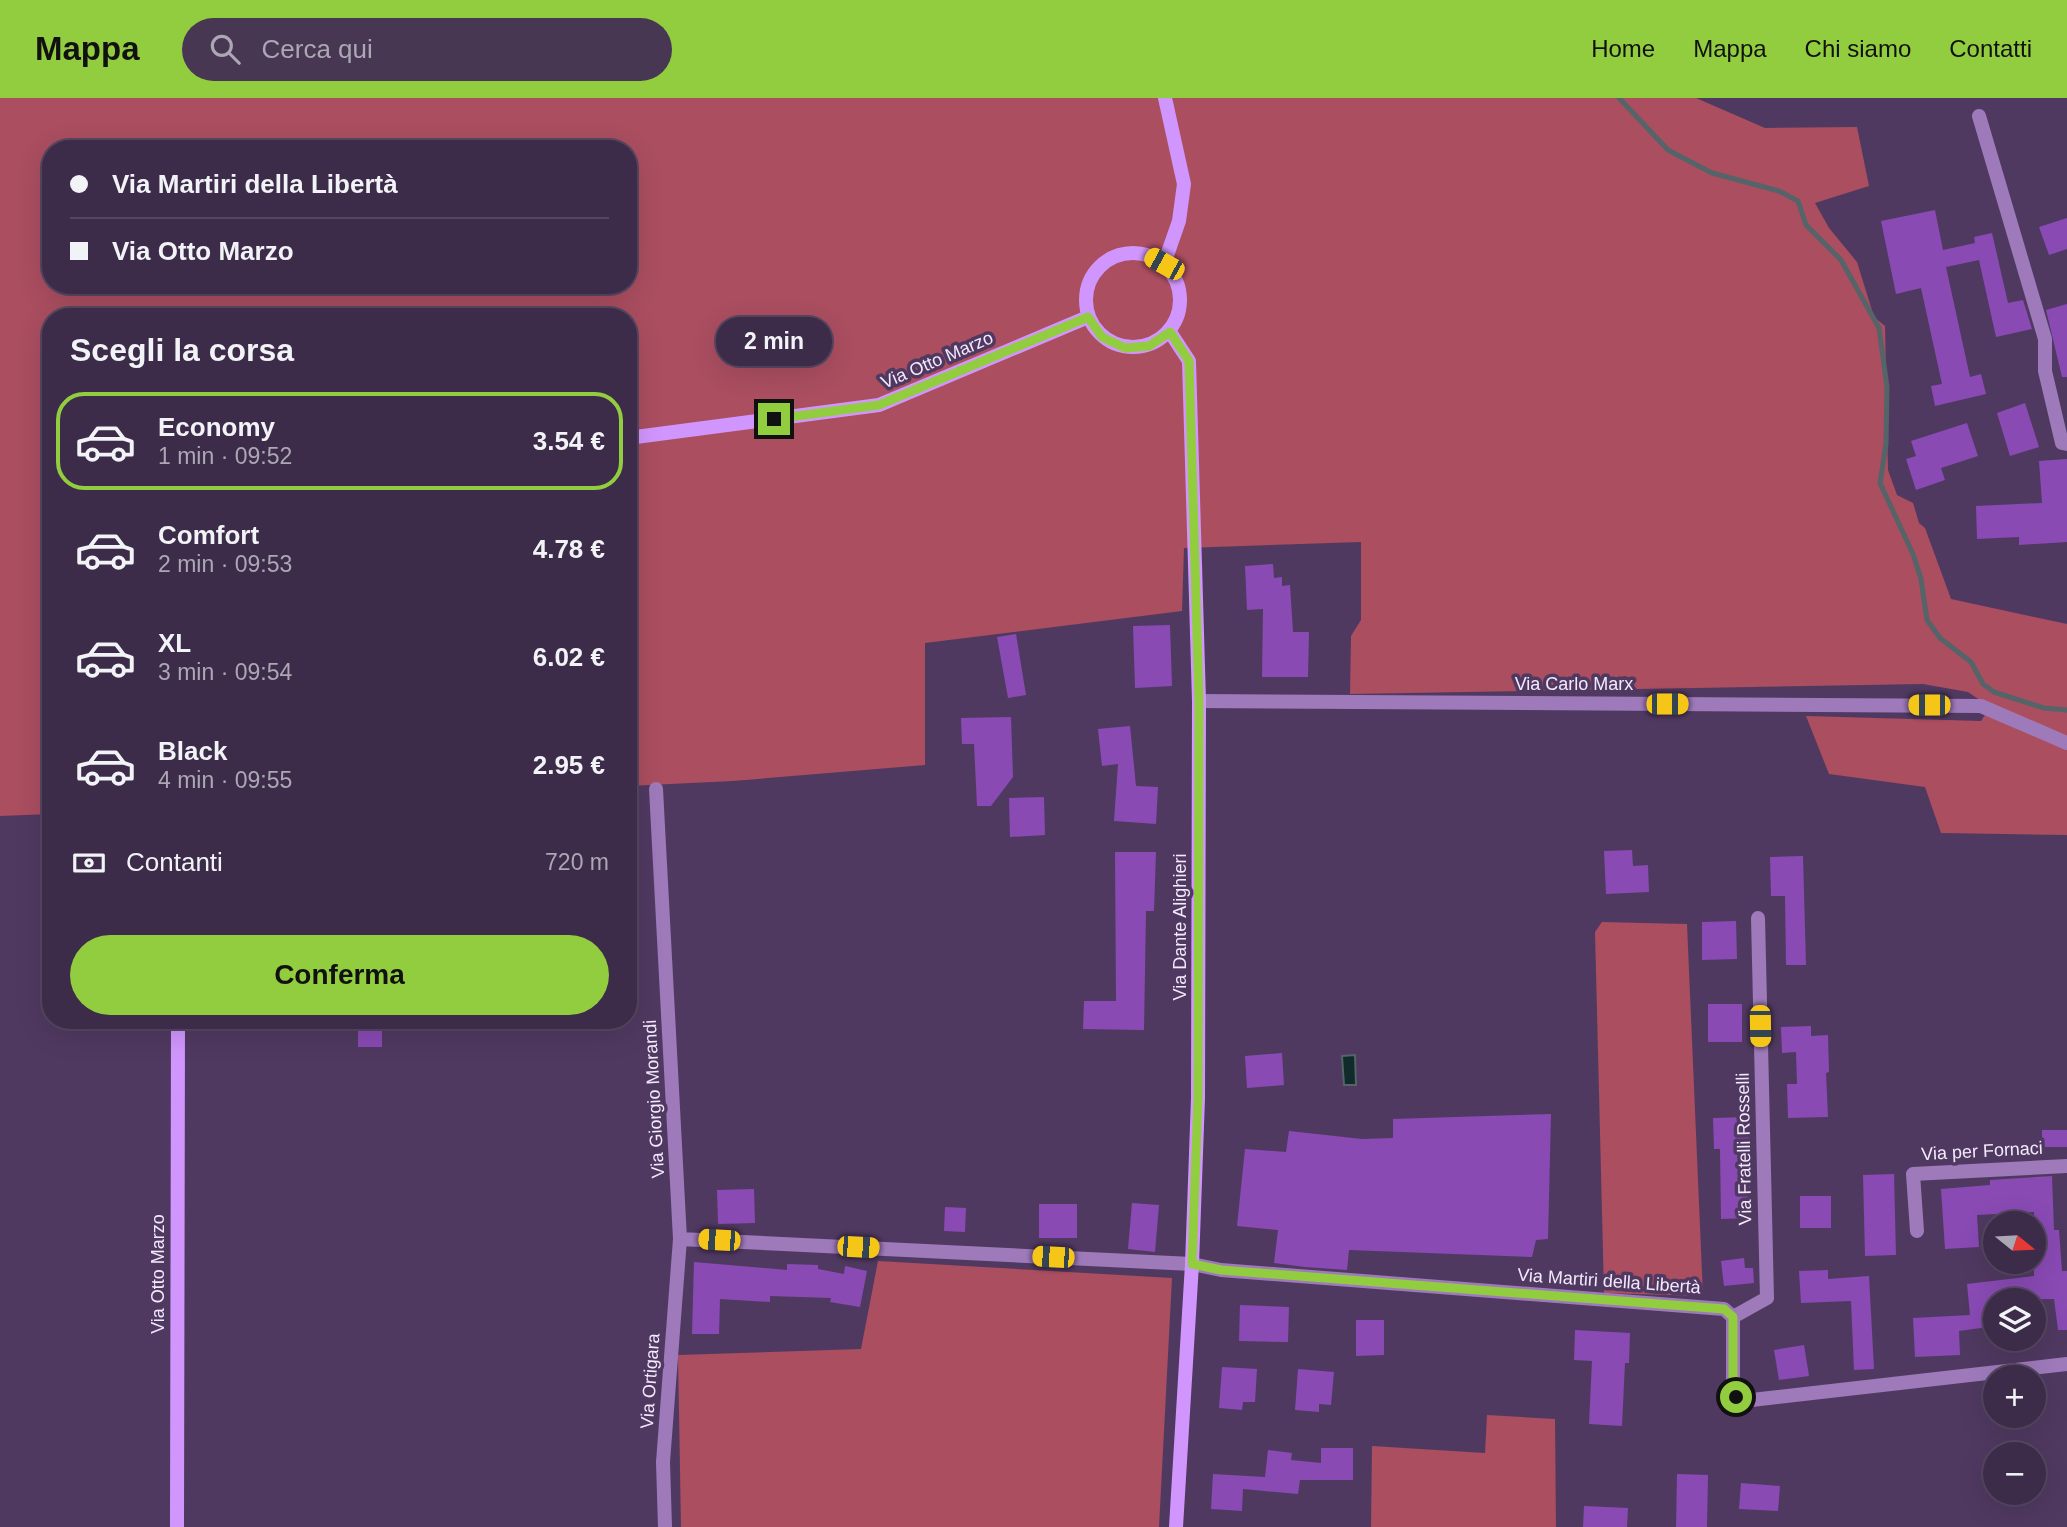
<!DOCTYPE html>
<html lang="it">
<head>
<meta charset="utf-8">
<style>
	:root { --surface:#3c2b49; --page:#473753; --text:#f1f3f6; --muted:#aca7b4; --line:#554761; --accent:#92cd3f }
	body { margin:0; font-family:Helvetica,sans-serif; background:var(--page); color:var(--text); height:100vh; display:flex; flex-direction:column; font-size:26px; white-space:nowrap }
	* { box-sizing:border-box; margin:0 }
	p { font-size:23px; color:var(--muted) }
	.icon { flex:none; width:38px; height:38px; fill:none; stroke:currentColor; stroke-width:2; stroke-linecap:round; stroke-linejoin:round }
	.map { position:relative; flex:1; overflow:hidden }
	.details { position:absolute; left:42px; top:210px; width:595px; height:721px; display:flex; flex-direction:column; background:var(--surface); border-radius:28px; box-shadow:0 7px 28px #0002,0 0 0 2px var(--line) }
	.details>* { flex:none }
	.guide { position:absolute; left:42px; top:42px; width:595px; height:154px; border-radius:28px; box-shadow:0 7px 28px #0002,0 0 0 2px var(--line); display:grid; align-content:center; height:154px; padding:0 28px; background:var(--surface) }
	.needle { width:46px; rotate:108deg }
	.fabs { position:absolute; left:1983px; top:1113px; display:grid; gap:14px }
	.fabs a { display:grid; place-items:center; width:63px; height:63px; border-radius:50%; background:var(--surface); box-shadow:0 7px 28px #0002,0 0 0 2px var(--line); font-size:35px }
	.end { position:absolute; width:32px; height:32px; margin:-16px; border:9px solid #92cd3f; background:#111; box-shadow:0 0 0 4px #111 }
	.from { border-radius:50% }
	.bubble { position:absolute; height:49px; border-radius:24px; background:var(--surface); box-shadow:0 7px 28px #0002,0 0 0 2px var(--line); font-size:23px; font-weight:600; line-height:49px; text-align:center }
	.car { position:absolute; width:21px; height:42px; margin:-21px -10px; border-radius:9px; box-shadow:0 0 5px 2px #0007; background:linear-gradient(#f5c518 24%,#345 0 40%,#f5c518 0 76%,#345 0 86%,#f5c518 0) }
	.guide b { display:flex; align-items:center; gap:24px; height:66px; font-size:26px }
	.guide b+b { border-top:2px solid var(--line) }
	.guide i { width:18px; height:18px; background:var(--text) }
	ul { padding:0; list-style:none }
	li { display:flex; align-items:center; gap:21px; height:98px; margin:0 14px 10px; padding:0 14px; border:4px solid transparent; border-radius:28px }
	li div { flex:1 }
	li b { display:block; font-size:26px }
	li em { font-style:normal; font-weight:600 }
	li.selected { border-color:var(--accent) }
	li>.icon { width:63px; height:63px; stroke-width:1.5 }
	h2 { padding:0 28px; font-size:32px; line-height:84px }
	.pay { display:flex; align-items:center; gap:18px; height:77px; padding:0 28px; font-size:26px }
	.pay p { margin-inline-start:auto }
	.cta { display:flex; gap:14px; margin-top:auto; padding:14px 28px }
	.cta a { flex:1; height:80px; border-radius:42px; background:var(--accent); color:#111; font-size:28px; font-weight:600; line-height:80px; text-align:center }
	header { display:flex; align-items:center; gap:42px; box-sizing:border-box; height:98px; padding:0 35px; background:var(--accent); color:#111 }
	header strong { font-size:33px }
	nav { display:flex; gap:38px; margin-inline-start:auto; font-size:24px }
	.search { width:490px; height:63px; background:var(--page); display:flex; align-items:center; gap:18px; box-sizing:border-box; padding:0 24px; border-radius:38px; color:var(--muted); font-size:26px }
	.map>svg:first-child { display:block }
</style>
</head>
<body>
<header>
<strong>Mappa</strong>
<div class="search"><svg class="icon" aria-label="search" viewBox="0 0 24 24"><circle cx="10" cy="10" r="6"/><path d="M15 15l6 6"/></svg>Cerca qui</div>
<nav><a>Home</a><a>Mappa</a><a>Chi siamo</a><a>Contatti</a></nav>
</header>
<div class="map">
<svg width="2067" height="1429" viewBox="0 0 2067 1429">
	<rect width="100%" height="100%" fill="#503961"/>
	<!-- green -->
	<path fill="#aa4e60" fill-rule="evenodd" d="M0,0H1696L1765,30L1857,29L1869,88L1815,105L1829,130L1857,164L1874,219L1885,228L1888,372L1897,397L1913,405L1919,425L1925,430L1951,501L2067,526V737L1941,735L1925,689L1829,676L1806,618L1981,623L1990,609L1968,594L1923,586L1350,596L1351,538L1361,522V444L1184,450L1182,513L925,545V667L733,683L628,688V219H51V716L0,718ZM51,51H628V187H51Z
		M1602,824L1687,826L1703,1198L1604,1195L1595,834Z
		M878,1163L1172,1180L1159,1429H681L678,1257L861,1251Z
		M1487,1317L1555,1321L1556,1429H1371L1372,1348L1485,1355Z"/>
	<!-- water -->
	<path fill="#102b29" stroke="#546468" stroke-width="2" d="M1355,957L1356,987H1344L1342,958Z"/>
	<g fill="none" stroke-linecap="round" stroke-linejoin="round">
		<!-- stream -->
		<path stroke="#546468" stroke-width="5" d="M1619,0L1668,52L1712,75L1779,93L1798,103L1806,127L1841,162L1879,230L1887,289L1886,346L1880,385L1913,456L1921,481L1927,522L1940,540L1971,564L1983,586L1994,594L2044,610L2067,612"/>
	</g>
	<!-- building -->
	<path fill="#894ab4" d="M1935,112L1943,152L1975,145L1974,139L1992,135L2008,205L2023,202L2032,231L1996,239L1979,162L1946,169L1970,279L1981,276L1986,296L1935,308L1931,288L1942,286L1921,190L1896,196L1881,123Z
		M2067,120V151L2049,157L2039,129Z
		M2067,206V279H2062L2046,212Z
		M2025,305L2039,349L2010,358L1997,315Z
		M1967,325L1978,358L1941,370L1945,382L1916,392L1906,361L1916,358L1911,343Z
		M2067,361V444L2019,447V439L1977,441L1976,408L2042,405L2039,363Z
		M1273,466L1274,480L1282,479V488L1290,487L1293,534H1309L1308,579H1262L1263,511L1247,512L1245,468Z
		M1170,527L1172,588L1135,590L1133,528Z
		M1016,536L1026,597L1008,600L997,539Z
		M1011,619L1013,679L991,708H977L974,646H962L961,620Z
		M1130,628L1136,688L1158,689L1156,726L1114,723L1118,666L1102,668L1098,631Z
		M1044,699L1045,737L1010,739L1009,700Z
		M1632,752L1633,768L1648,767L1649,794L1606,796L1604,753Z
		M1115,754H1156L1154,813H1146L1144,932L1083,931L1084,903H1116Z
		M1803,758L1806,867H1786L1785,798H1771L1770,759Z
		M1736,823L1737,861L1702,862V824Z
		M1708,906H1742V944H1708Z
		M358,926H382V949H358Z
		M1811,928V938L1828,937L1829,974L1826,975L1828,1019L1788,1020L1787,986H1797L1796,954L1782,955L1781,929Z
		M1282,955L1284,987L1247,990L1245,958Z
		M1551,1016L1548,1141L1536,1142L1532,1159L1349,1152L1347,1172L1305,1169L1274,1165L1278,1132L1237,1128L1245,1051L1286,1054L1289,1033L1362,1041L1393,1040V1021Z
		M1749,1019L1750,1120L1721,1121L1720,1051H1714L1713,1020Z
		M2042,1032H2067V1049H2042Z
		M1894,1076L1896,1157L1865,1158L1863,1077Z
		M2052,1078L2054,1132H2059L2062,1173H2067V1232H2058L2054,1201L1995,1202V1228L1959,1233L1960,1257L1915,1259L1913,1220L1970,1217L1967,1186L2034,1178V1114L1977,1117L1979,1149L1945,1151L1941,1091L1990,1087V1082Z
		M754,1091L755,1125L718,1126L717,1092Z
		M1800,1098H1831V1130H1800Z
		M1132,1105L1159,1107L1155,1154L1128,1151Z
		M1039,1106H1077V1140H1039Z
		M945,1109L966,1110L965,1134L944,1133Z
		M1744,1160L1745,1170H1753L1754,1185L1724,1188L1721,1163Z
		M694,1164L787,1172V1166L818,1167V1171L844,1176L845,1168L867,1173L860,1209L830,1204L831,1200L770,1198V1204L720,1201L719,1236H692Z
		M1828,1172V1181L1869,1178L1874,1271L1854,1272L1851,1203L1801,1205L1799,1173Z
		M1240,1207L1289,1209L1288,1244L1239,1243Z
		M1356,1222H1384V1257L1356,1258Z
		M1575,1232L1630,1235L1629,1265H1625L1622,1328L1589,1326L1592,1263L1574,1262Z
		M1804,1247L1809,1278L1779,1282L1774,1252Z
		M1222,1269L1257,1271L1255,1304H1243L1242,1312L1219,1310Z
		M1298,1271L1334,1274L1331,1307L1319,1306V1314L1295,1312Z
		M1321,1350H1353V1382H1300L1298,1396L1243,1391L1242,1413L1211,1411L1213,1376L1265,1379L1268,1352L1292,1355L1291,1362L1321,1365Z
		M1677,1376L1708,1377L1707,1429H1676Z
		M1741,1385L1780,1388L1778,1413L1739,1411Z
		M1584,1408L1628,1410L1627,1429H1583Z"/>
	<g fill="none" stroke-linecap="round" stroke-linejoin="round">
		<!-- street -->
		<path stroke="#9e7abb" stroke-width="14" d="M1979,18L2045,241V273L2062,345L2067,346
			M1199,603L1981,608L2067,645
			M656,691L680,1141L663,1364L665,1429
			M1917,1133L1913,1076L2067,1068
			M680,1141L1192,1166L1221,1172L1724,1211L1733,1219V1290L1736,1299L1743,1303L2067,1266
			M1733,1219L1767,1200L1758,820"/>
		<!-- secondary -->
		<path stroke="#d196fd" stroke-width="14" d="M1086 202a47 47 0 1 1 94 0a47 47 0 1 1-94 0Z
			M1164,166L1179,123L1184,86L1165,0
			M1170,234L1189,263L1199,603L1198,1000L1192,1166L1176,1429
			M628,340L879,307L1088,219
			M177,1429L178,922"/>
	</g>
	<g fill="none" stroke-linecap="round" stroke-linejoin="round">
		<!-- route -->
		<path stroke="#92cd3f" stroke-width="9" d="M774,321L879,307L1088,219L1102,239L1125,250L1149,248L1170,234L1189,263L1199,603L1198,1000L1192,1166L1221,1172L1724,1211L1733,1219V1290L1736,1299"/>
	</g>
	<g text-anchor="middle" stroke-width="7" stroke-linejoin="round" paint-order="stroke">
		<!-- street labels -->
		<g font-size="18" fill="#f3e8fc" stroke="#503961">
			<text transform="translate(937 262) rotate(-23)" y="6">Via Otto Marzo</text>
			<text x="1574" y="592">Via Carlo Marx</text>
			<text transform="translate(1180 829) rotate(-90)" y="6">Via Dante Alighieri</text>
			<text transform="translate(654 1001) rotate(-93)" y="6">Via Giorgio Morandi</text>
			<text transform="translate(1744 1051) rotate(-91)" y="6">Via Fratelli Rosselli</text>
			<text transform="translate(1982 1053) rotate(-3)" y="6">Via per Fornaci</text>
			<text transform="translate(158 1176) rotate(-90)" y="6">Via Otto Marzo</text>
			<text transform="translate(1609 1183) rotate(4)" y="6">Via Martiri della Libertà</text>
			<text transform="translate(650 1283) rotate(-86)" y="6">Via Ortigara</text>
		</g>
	</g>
</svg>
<div class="fabs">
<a><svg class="needle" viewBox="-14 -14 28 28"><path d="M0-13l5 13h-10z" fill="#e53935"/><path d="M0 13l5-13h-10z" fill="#aca7b4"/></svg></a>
<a><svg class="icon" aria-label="layers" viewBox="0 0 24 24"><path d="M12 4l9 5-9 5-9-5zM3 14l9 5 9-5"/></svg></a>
<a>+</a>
<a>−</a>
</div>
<i class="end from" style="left:1736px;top:1299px"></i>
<i class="end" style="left:774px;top:321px"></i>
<div class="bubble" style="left:716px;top:219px;width:116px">2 min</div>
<i class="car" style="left:1164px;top:166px;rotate:299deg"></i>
<i class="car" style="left:1667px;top:606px;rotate:90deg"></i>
<i class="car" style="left:1929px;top:607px;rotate:270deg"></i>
<i class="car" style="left:1760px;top:928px;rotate:179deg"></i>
<i class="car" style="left:719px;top:1142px;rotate:273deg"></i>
<i class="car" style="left:858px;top:1149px;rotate:93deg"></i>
<i class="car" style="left:1053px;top:1159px;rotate:273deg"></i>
<div class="guide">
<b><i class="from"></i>Via Martiri della Libertà</b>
<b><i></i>Via Otto Marzo</b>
</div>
<section class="details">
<h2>Scegli la corsa</h2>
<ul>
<li class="selected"><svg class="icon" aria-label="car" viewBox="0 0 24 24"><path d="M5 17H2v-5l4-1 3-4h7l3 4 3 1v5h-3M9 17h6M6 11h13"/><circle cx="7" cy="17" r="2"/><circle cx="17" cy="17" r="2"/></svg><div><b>Economy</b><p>1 min · 09:52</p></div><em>3.54 €</em></li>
<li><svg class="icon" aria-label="car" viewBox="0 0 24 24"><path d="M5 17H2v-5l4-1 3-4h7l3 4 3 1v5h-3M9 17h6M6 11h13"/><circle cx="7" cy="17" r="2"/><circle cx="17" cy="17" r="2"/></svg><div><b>Comfort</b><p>2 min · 09:53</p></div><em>4.78 €</em></li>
<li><svg class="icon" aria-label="car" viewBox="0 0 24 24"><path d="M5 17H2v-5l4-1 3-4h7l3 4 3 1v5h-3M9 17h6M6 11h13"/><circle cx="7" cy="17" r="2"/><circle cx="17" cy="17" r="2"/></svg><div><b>XL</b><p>3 min · 09:54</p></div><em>6.02 €</em></li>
<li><svg class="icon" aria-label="car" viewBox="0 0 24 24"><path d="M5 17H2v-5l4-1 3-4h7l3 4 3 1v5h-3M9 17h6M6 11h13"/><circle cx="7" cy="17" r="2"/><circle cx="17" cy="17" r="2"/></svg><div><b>Black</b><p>4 min · 09:55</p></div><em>2.95 €</em></li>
</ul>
<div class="pay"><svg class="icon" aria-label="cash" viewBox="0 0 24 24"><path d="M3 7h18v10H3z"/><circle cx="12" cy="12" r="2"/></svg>Contanti<p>720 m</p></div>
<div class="cta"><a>Conferma</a></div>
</section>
</div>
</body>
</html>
